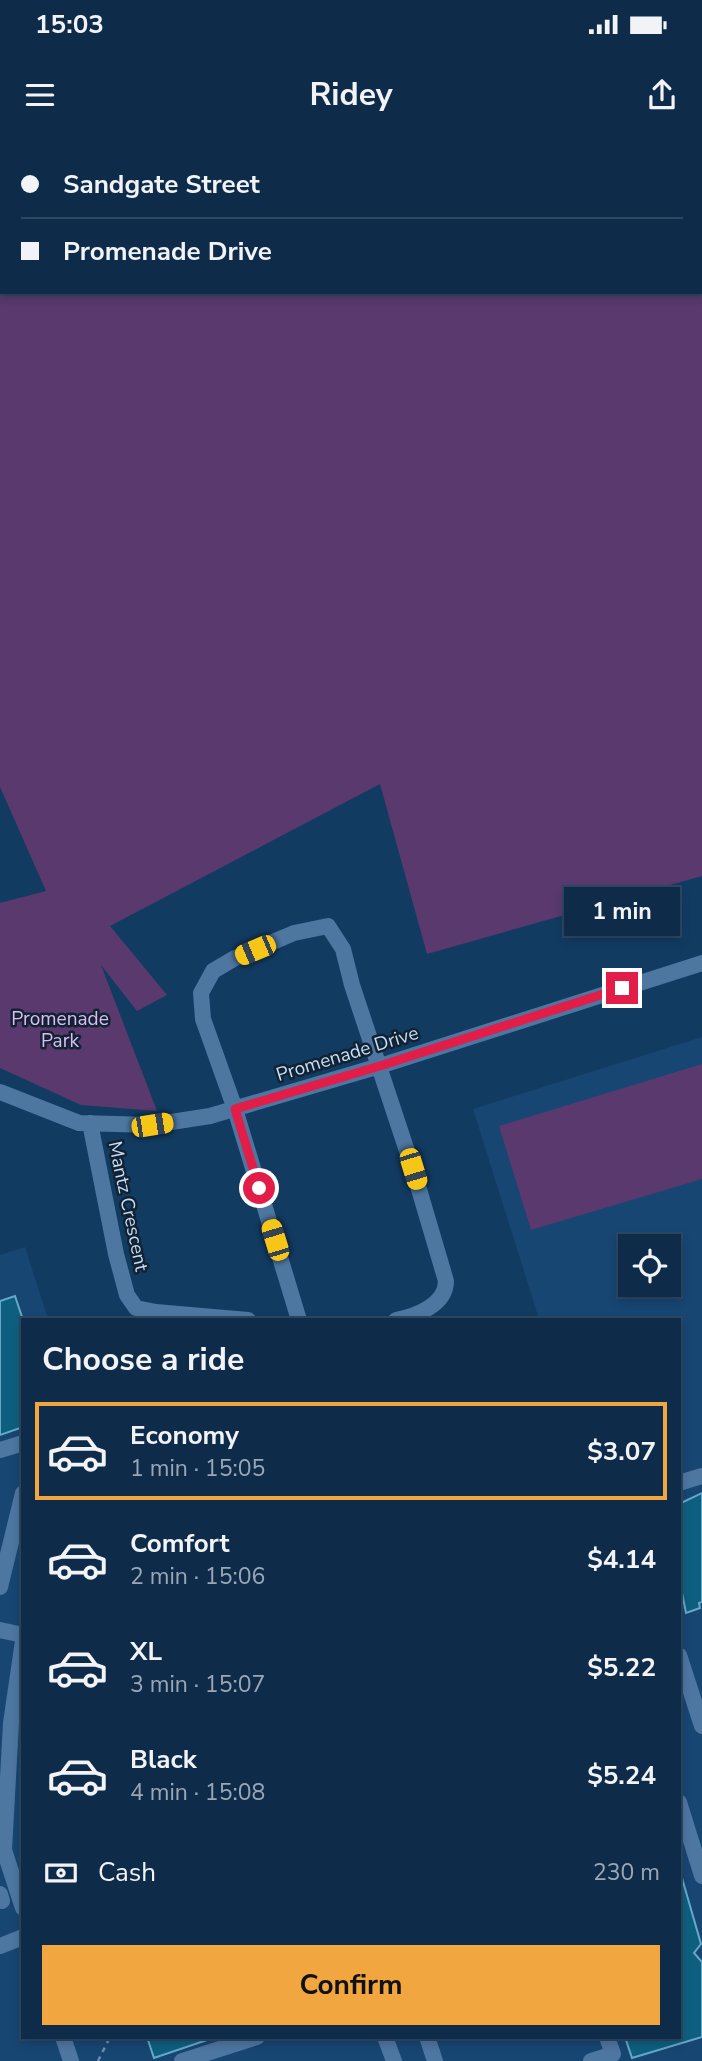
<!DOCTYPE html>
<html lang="en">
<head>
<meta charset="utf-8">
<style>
	:root { --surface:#0e2c4a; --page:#1c3854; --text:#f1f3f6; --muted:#9ba7b5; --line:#2e4862; --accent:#f1a63f }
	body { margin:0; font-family:"Nunito Sans",sans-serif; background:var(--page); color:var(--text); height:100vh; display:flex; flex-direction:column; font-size:26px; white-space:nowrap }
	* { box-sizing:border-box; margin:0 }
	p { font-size:23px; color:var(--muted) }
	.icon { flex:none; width:38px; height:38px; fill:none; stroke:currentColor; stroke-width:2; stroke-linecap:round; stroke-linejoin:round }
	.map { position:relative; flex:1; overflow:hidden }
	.sheet { position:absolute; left:21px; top:1178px; width:660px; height:721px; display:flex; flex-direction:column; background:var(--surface); border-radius:0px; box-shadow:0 4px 10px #0003,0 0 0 2px var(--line) }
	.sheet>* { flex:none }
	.guide { position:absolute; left:0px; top:0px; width:704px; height:154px; box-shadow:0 4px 10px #0003,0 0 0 2px var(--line); display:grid; align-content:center; height:154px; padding:0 21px; background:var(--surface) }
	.fabs { position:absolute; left:618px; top:1094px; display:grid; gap:14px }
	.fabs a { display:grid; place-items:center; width:63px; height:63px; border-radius:0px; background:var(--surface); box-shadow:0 4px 10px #0003,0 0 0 2px var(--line); font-size:35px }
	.end { position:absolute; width:32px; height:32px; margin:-16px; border:9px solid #e11d48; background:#fff; box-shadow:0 0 0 4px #fff }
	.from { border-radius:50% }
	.bubble { position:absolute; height:49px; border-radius:0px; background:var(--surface); box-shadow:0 4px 10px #0003,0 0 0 2px var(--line); font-size:23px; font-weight:700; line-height:49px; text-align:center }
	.car { position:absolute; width:21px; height:42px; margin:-21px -10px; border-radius:9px; box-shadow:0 0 5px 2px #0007; background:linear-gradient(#f5c518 24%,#345 0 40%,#f5c518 0 76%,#345 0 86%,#f5c518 0) }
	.guide b { display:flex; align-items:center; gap:24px; height:66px; font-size:26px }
	.guide b+b { border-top:2px solid var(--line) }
	.guide i { width:18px; height:18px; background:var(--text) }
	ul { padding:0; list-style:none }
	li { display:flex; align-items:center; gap:21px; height:98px; margin:0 14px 10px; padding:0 7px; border:4px solid transparent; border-radius:0px }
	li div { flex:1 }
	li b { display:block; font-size:26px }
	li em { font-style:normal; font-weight:700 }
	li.active { border-color:var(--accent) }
	li>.icon { width:63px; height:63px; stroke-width:1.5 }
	h2 { padding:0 21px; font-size:32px; line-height:84px }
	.pay { display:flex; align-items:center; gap:18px; height:77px; padding:0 21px; font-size:26px }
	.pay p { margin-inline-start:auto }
	.cta { display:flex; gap:14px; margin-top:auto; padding:14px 21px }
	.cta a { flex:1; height:80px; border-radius:0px; background:var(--accent); color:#111; font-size:28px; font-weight:700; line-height:80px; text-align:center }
	.status { display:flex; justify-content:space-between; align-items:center; height:49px; padding:0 35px; background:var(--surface); direction:ltr }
	.status svg { height:19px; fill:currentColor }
	header { display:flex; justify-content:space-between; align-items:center; height:91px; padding:0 21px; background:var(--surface); font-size:32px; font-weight:700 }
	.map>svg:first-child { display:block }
</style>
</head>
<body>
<div class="status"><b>15:03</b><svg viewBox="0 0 49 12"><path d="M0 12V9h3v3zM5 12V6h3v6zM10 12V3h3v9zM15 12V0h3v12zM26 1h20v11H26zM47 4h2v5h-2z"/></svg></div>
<header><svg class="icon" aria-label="menu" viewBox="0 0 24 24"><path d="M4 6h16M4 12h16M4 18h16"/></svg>Ridey<svg class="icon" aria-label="share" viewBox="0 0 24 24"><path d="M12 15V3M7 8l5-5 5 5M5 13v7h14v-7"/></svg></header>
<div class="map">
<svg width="702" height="1921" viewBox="0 0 702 1921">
	<rect width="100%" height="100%" fill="#123b62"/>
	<!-- built -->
	<path fill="#174673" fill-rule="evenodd" d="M702,897V1921H0V1115L25,1107L48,1179L23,1180V1897H679V1180L539,1179L473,969ZM630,1106H668V1144H630Z"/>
	<!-- green -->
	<path fill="#59396e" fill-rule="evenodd" d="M0,0H702V736L427,814L380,644L110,786L167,855L137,871L101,825L157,971L81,965L0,928V763L46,751L0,647ZM2,2H702V152H2Z
		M702,924V1039L531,1090L499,986Z"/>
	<!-- building -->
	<path fill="#0e5f7f" stroke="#66a8c8" stroke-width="2" d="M15,1156L23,1180V1287L0,1295V1161Z
		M702,1353V1462L699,1463L700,1468L686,1473L682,1453H679V1364Z
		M682,1738L701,1804L694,1813L702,1822V1897L632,1918L625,1897H679V1739Z
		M147,1897H210V1899L154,1918Z"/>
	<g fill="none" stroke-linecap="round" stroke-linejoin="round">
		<!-- path -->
		<path stroke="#6d8cac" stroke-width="2.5" stroke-dasharray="5 5" stroke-linecap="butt" d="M98,1921L110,1897"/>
		<!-- minor -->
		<path stroke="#4d76a1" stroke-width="16" d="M0,952L79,983L152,985L210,976L383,925L702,823
			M90,983L116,1114L127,1155L136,1168L156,1172L248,1180
			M299,1180L235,969L203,879L201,853L213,831L235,818L294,793L328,786L343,809L352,845L413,1029L446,1141C446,1165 416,1176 396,1180
			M0,1310L23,1303
			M679,1343L702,1336
			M0,1447L23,1353
			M0,1490L23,1495
			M23,1501L11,1583L4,1710L23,1768
			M679,1515L702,1586
			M679,1662L702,1736
			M0,1754L2,1761
			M0,1806L23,1797
			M63,1897L71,1921
			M385,1897L394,1921
			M427,1897L435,1921
			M182,1921L257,1897
			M591,1921L613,1914L607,1897"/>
	</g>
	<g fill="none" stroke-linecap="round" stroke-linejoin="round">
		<!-- route -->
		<path stroke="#e11d48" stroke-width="9" d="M259,1048L235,969L383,925L622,848"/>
	</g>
	<g text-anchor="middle" stroke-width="5" stroke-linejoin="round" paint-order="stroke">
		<!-- park labels -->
		<g font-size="19" fill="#ddbcf4" stroke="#123">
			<text x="60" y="885">Promenade<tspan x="60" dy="22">Park</tspan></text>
		</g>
		<!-- street labels -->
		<g font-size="19" fill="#c8def6" stroke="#123">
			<text transform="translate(347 913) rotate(-17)" y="7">Promenade Drive</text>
			<text transform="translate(129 1066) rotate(78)" y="7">Mantz Crescent</text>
		</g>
	</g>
</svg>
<div class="fabs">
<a><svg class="icon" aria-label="locate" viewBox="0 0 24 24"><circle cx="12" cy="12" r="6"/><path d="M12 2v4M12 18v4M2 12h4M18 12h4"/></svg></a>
</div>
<i class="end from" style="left:259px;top:1048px"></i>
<i class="end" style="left:622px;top:848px"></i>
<div class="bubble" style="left:564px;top:747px;width:116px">1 min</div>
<i class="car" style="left:255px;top:810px;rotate:247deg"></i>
<i class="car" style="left:152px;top:985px;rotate:81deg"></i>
<i class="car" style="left:413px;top:1029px;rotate:163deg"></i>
<i class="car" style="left:275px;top:1100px;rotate:343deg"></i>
<div class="guide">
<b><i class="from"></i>Sandgate Street</b>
<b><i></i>Promenade Drive</b>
</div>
<section class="sheet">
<h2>Choose a ride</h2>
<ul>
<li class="active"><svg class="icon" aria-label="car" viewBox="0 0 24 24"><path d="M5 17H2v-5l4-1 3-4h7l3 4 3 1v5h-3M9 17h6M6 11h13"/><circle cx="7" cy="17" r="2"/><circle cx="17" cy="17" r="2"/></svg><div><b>Economy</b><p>1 min · 15:05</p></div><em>$3.07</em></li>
<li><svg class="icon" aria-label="car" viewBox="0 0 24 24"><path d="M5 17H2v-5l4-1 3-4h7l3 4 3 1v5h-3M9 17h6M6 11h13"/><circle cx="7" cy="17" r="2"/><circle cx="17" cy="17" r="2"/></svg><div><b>Comfort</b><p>2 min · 15:06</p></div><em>$4.14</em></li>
<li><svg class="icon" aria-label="car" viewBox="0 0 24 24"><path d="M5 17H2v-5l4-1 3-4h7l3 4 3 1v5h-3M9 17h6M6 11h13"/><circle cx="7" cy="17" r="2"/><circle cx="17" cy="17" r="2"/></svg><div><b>XL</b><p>3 min · 15:07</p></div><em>$5.22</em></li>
<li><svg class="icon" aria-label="car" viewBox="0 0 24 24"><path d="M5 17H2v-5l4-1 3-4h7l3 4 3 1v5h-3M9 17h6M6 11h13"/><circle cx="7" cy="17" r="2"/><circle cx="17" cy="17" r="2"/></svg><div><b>Black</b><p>4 min · 15:08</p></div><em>$5.24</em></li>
</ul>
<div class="pay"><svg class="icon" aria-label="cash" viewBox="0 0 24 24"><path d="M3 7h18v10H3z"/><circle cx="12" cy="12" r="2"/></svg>Cash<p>230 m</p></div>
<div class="cta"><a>Confirm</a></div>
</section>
</div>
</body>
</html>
